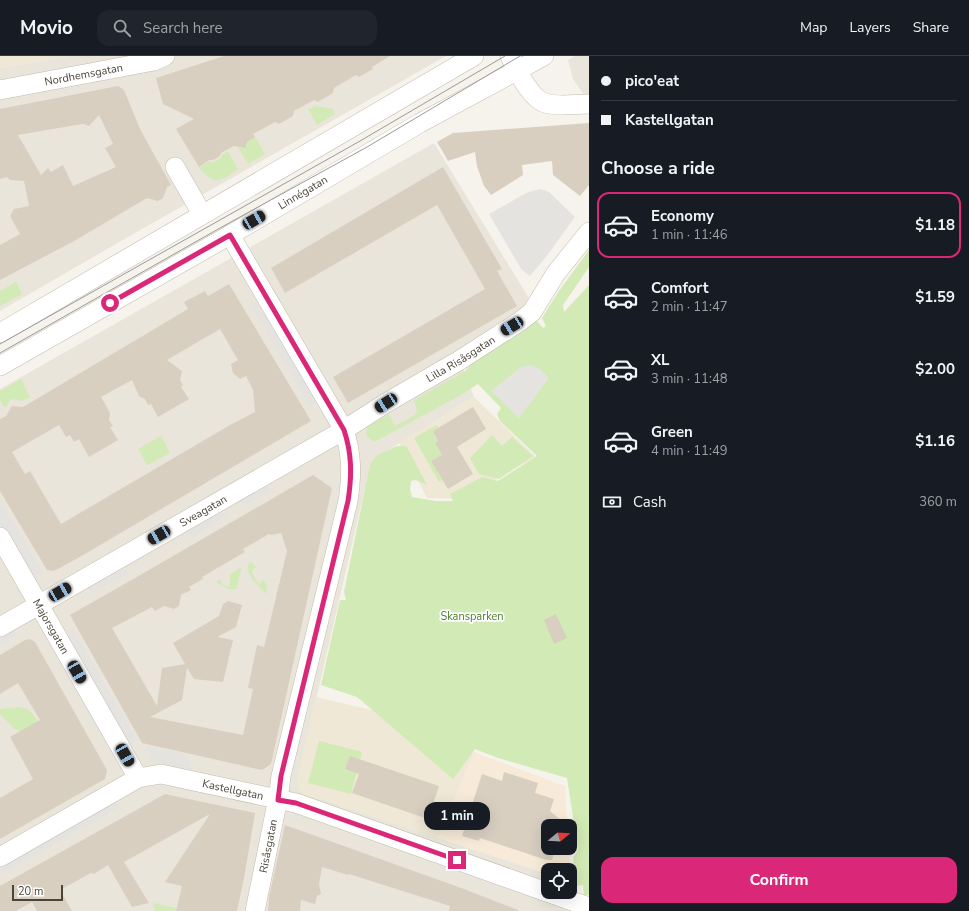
<!DOCTYPE html>
<html lang="en">
<head>
<meta charset="utf-8">
<style>
	:root { --surface:#171b24; --page:#20242c; --text:#f1f3f6; --muted:#9ea1a6; --line:#363941; --accent:#db2777 }
	body { margin:0; font-family:"Nunito Sans",sans-serif; background:var(--page); color:var(--text); height:100vh; display:flex; flex-direction:column; font-size:15px; white-space:nowrap }
	* { box-sizing:border-box; margin:0 }
	p { font-size:13px; color:var(--muted) }
	.icon { flex:none; width:22px; height:22px; fill:none; stroke:currentColor; stroke-width:2; stroke-linecap:round; stroke-linejoin:round }
	.map { position:relative; flex:1; overflow:hidden }
	.sheet { display:flex; flex-direction:column; background:var(--surface); width:380px }
	.sheet>* { flex:none }
	.guide { display:grid; align-content:center; height:88px; padding:0 12px; background:var(--surface) }
	.needle { width:26px; rotate:72deg }
	.tools { position:absolute; left:541px; top:763px; display:grid; gap:8px }
	.tools a { display:grid; place-items:center; width:36px; height:36px; border-radius:8px; background:var(--surface); box-shadow:0 4px 16px #0002; font-size:20px }
	.scale { position:absolute; left:12px; bottom:10px; width:51px; box-sizing:border-box; padding-left:4px; border:2px solid #4b4439; border-top:0; font-size:11px; line-height:14px; white-space:nowrap; color:#4b4439; -webkit-text-stroke:3px #fff; paint-order:stroke }
	.end { position:absolute; width:18px; height:18px; margin:-9px; border:5px solid #db2777; background:#fff; box-shadow:0 0 0 2px #fff }
	.from { border-radius:50% }
	.bubble { position:absolute; height:28px; border-radius:12px; background:var(--surface); box-shadow:0 4px 16px #0002; font-size:13px; font-weight:700; line-height:28px; text-align:center }
	.car { position:absolute; width:12px; height:24px; margin:-12px -6px; border-radius:5px; box-shadow:0 0 3px 1px #0007; background:linear-gradient(#222 24%,#8ab4d8 0 40%,#222 0 76%,#8ab4d8 0 86%,#222 0) }
	.guide b { display:flex; align-items:center; gap:14px; height:38px; font-size:15px }
	.guide b+b { border-top:1px solid var(--line) }
	.guide i { width:10px; height:10px; background:var(--text) }
	ul { padding:0; list-style:none }
	li { display:flex; align-items:center; gap:12px; height:66px; margin:0 8px 6px; padding:0 4px; border:2px solid transparent; border-radius:12px }
	li div { flex:1 }
	li b { display:block; font-size:15px }
	li em { font-style:normal; font-weight:700 }
	li.active { border-color:var(--accent) }
	li>.icon { width:36px; height:36px; stroke-width:1.5 }
	h2 { padding:0 12px; font-size:18px; line-height:48px }
	.pay { display:flex; align-items:center; gap:10px; height:44px; padding:0 12px; font-size:15px }
	.pay p { margin-inline-start:auto }
	.action { display:flex; gap:8px; margin-top:auto; padding:8px 12px }
	.action a { flex:1; height:46px; border-radius:12px; background:var(--accent); color:#fff; font-size:16px; font-weight:700; line-height:46px; text-align:center }
	header { display:flex; align-items:center; gap:24px; box-sizing:border-box; height:56px; padding:0 20px; background:var(--surface); border-bottom:1px solid var(--line) }
	header strong { font-size:19px }
	nav { display:flex; gap:22px; margin-inline-start:auto; font-size:14px }
	.search { width:280px; height:36px; background:var(--page); display:flex; align-items:center; gap:10px; box-sizing:border-box; padding:0 14px; border-radius:12px; color:var(--muted); font-size:15px }
	main { display:flex; flex:1; min-height:0 }
	.map>svg:first-child { display:block }
</style>
</head>
<body>
<header>
<strong>Movio</strong>
<div class="search"><svg class="icon" aria-label="search" viewBox="0 0 24 24"><circle cx="10" cy="10" r="6"/><path d="M15 15l6 6"/></svg>Search here</div>
<nav><a>Map</a><a>Layers</a><a>Share</a></nav>
</header>
<main>
<div class="map">
<svg width="589" height="855" viewBox="0 0 589 855">
	<rect width="100%" height="100%" fill="#f6f3ec"/>
	<!-- residential -->
	<path fill="#eae5da" d="M68,0H446L121,185L0,255V12Z
		M575,0H589V46L573,23L568,4Z
		M434,87L541,262L461,307L474,341L374,403L368,419L297,726L300,734L306,738L548,818V836H570V825H572V855H0V333Z"/>
	<!-- commercial -->
	<path fill="#f7ead8" d="M474,696L565,730L567,770H548V792H569L572,825H570V814H548V818L438,782Z"/>
	<!-- education -->
	<path fill="#efe8d6" d="M0,0H68L0,12Z
		M474,341L536,401L460,443L427,442L399,387Z
		M316,641L405,662L474,696L438,782L305,738L300,734L297,726Z"/>
	<!-- green -->
	<path fill="#d2eab5" d="M316,50L333,53L335,58L317,69L308,53Z
		M255,81L265,98L248,108L238,91L242,92L246,89L247,86Z
		M228,95L238,113C220,126 215,130 199,112L209,105L214,106L221,102L222,99Z
		M589,194V211L563,249L564,256L589,229V839H584L583,829L576,830L573,802L578,793L567,722L498,702L475,693L453,723L357,641L321,629L340,544H346L344,536L370,408L376,400L397,390H405L407,391L427,429L416,424L411,425L410,433L412,441L436,445H453L450,438L482,421L498,425L537,400L500,365L497,358L501,352L478,328L461,339L374,386L366,379L367,371L389,358L395,370L415,359L417,356L414,344L465,315L474,305L536,264L543,272L546,270L542,262L559,235Z
		M16,226L22,238L0,250V235Z
		M21,323L30,341L22,345L13,343L9,345L7,350L4,351L0,344V335Z
		M437,369L438,372L433,375L438,385L435,387L442,399L432,405L442,424L439,426L414,382Z
		M492,379L502,390L512,381L533,400L499,423L479,418L470,402Z
		M161,380L170,397L147,409L138,393Z
		M251,506L257,512H254L252,516L255,523L259,528L264,524L267,529L266,538C258,529 246,520 248,508Z
		M242,511L236,533H228L217,527V525L219,523L224,530L230,531V518Z
		M19,651C30,652 34,659 40,669L32,699L19,675L15,673L0,658V653Z
		M319,685L362,696L351,738L308,727Z
		M153,847L176,852V855H155Z"/>
	<!-- parking -->
	<path fill="#e5e3e0" d="M541,133L549,136L575,161L546,201L530,220L521,213L489,158L528,136Z
		M260,238L319,340L311,353L251,251Z
		M531,309L540,313L549,322L519,362L491,335L521,311Z
		M260,428L273,433L245,450L237,445Z
		M0,442L42,515L30,522L0,470Z
		M215,452L228,459L193,481L180,473Z
		M117,510L130,517L93,536L80,530Z
		M72,571L136,682L129,695L66,585Z
		M6,572L18,579L0,589V576Z
		M146,690L188,699L192,714L151,705Z
		M112,745L122,750L0,819V807Z"/>
	<!-- building -->
	<path fill="#d8cfc1" fill-rule="evenodd" d="M224,0H390L372,11L373,13L359,21L356,19L334,32L333,37L318,46L314,44L294,55L293,60L279,68L275,66L253,78L255,81L247,86L245,92L234,90L221,97L220,100L213,104H209L199,111L176,73L194,63L163,48L156,22Z
		M118,30L124,34L140,73L171,129L167,131L163,142L158,145L147,142L76,184L0,224V189L20,178L10,160L14,153L29,150L24,125L10,124L7,121L0,123V53ZM99,59L113,88L105,92L116,111L73,130L63,109L51,116L48,112L41,119L18,79L76,69L83,68L89,70Z
		M589,67V129L580,140L553,119L552,105L522,109L523,119L491,139L484,130L477,110L475,96L448,105L437,86L453,77Z
		M443,111L502,213L497,215L517,250L348,347L333,321L485,233L437,149L285,237L271,212Z
		M229,228L311,365L78,502L54,515L47,514L0,435V363L6,360L12,350L23,351L188,253L184,246L205,235L208,240ZM220,273L238,304L231,308L233,317L240,323L246,320L253,334L255,356L230,369L61,468L30,415L25,418L12,396L59,369L66,381L70,379L74,386L79,383L89,401L118,384L110,371L113,370L109,364L110,357L101,341L132,324L139,340L145,343L148,349L151,348L158,361L189,343L181,331L183,329L180,324L182,315L167,304Z
		M473,351L486,373L457,391L473,418L448,433L431,405L442,399L435,387L438,385L433,375Z
		M313,419L332,432L271,708L262,714L142,687L70,559L135,522ZM281,477L287,495L264,591L257,589L248,632L253,633L243,679L150,661L182,644L187,612L194,623L223,626L233,584L217,581L236,571L242,549L228,545L223,548L219,560L173,587L185,608L162,612L157,650L112,572L152,551L155,555L164,550L174,553L179,550L181,539L191,534L189,531L203,523L202,521L245,496L243,493L269,478L271,479Z
		M556,558L567,582L554,588L544,564Z
		M30,583L35,586L107,714L105,723L0,783V742L33,723L10,681L40,664L18,627L0,638V599L25,584Z
		M350,700L439,730L428,763L352,737L359,718L345,713Z
		M504,716L538,727L535,737L554,743L550,755L568,770H542L548,781V792H554L555,794L552,804H546L480,782L479,785L462,780L482,718L502,725Z
		M165,738L255,757L244,822L237,855H176L182,830L165,826L210,758L124,806L149,847L132,851L108,809L94,818L91,817L60,834L72,855H37L32,846L16,855H0V830Z
		M285,769L464,833L518,854V855H449L450,850L349,818L348,819L322,811L319,828L321,838L317,840L315,848L301,844L300,855H268L269,841Z"/>
	<g fill="none" stroke-linecap="round" stroke-linejoin="round">
		<defs>
			<g id="minor">
				<path d="M510,0C516,13 531,43 545,47C558,51 575,48 589,48"/>
				<path id="s1" d="M0,34L154,5L165,0"/>
				<path d="M175,111L202,158"/>
				<path d="M230,179L344,374C352,398 352,419 348,445L281,720L278,744L275,757L255,855"/>
				<path d="M0,277L474,0"/>
				<path id="s2" d="M0,310L230,179L420,67L544,0"/>
				<path id="s3" d="M0,481L138,722"/>
				<path id="s4" d="M0,571L344,374L386,347L460,304L519,266L532,256L556,217L589,176"/>
				<path id="s5" d="M0,801L138,722L161,718L296,747L589,851"/>
			</g>
		</defs>
		<!-- minor casing -->
		<use href="#minor" stroke="#c2bbae" stroke-width="20"/>
		<!-- minor -->
		<use href="#minor" stroke="#fff" stroke-width="19"/>
		<!-- tram -->
		<path stroke="#9a9a9a" stroke-width="1" d="M0,288L360,85L505,0
			M0,297L220,172L367,91L520,0"/>
	</g>
	<g fill="none" stroke-linecap="round" stroke-linejoin="round">
		<!-- route -->
		<path stroke="#db2777" stroke-width="5" d="M110,247L230,179L344,374C352,398 352,419 348,445L281,720L278,744L296,747L457,804"/>
	</g>
	<g text-anchor="middle" stroke-width="3.5" stroke-linejoin="round" paint-order="stroke">
		<!-- street labels -->
		<g font-size="11" fill="#4b4439" stroke="#fff">
			<text dy="4" stroke="none"><textPath href="#s1" startOffset="85">Nordhemsgatan</textPath></text>
			<text dy="4" stroke="none"><textPath href="#s2" startOffset="349">Linnégatan</textPath></text>
			<text dy="4" stroke="none"><textPath href="#s4" startOffset="533">Lilla Risåsgatan</textPath></text>
			<text dy="4" stroke="none"><textPath href="#s4" startOffset="234">Sveagatan</textPath></text>
			<text dy="4" stroke="none"><textPath href="#s3" startOffset="103">Majorsgatan</textPath></text>
			<text dy="4" stroke="none"><textPath href="#s5" startOffset="256">Kastellgatan</textPath></text>
			<text transform="translate(268 790) rotate(-79)" y="4">Risåsgatan</text>
		</g>
		<!-- park labels -->
		<g font-size="11" fill="#4a7f2a" stroke="#fff">
			<text x="472" y="564">Skansparken</text>
		</g>
	</g>
</svg>
<div class="tools">
<a><svg class="needle" viewBox="-14 -14 28 28"><path d="M0-13l5 13h-10z" fill="#e53935"/><path d="M0 13l5-13h-10z" fill="#9ea1a6"/></svg></a>
<a><svg class="icon" aria-label="locate" viewBox="0 0 24 24"><circle cx="12" cy="12" r="6"/><path d="M12 2v4M12 18v4M2 12h4M18 12h4"/></svg></a>
</div>
<div class="scale">20 m</div>
<i class="end from" style="left:110px;top:247px"></i>
<i class="end" style="left:457px;top:804px"></i>
<div class="bubble" style="left:424px;top:746px;width:66px">1 min</div>
<i class="car" style="left:254px;top:164px;rotate:60deg"></i>
<i class="car" style="left:512px;top:270px;rotate:239deg"></i>
<i class="car" style="left:386px;top:347px;rotate:237deg"></i>
<i class="car" style="left:159px;top:479px;rotate:240deg"></i>
<i class="car" style="left:60px;top:536px;rotate:60deg"></i>
<i class="car" style="left:77px;top:616px;rotate:150deg"></i>
<i class="car" style="left:125px;top:699px;rotate:150deg"></i>
</div>
<section class="sheet">
<div class="guide">
<b><i class="from"></i>pico'eat</b>
<b><i></i>Kastellgatan</b>
</div>
<h2>Choose a ride</h2>
<ul>
<li class="active"><svg class="icon" aria-label="car" viewBox="0 0 24 24"><path d="M5 17H2v-5l4-1 3-4h7l3 4 3 1v5h-3M9 17h6M6 11h13"/><circle cx="7" cy="17" r="2"/><circle cx="17" cy="17" r="2"/></svg><div><b>Economy</b><p>1 min · 11:46</p></div><em>$1.18</em></li>
<li><svg class="icon" aria-label="car" viewBox="0 0 24 24"><path d="M5 17H2v-5l4-1 3-4h7l3 4 3 1v5h-3M9 17h6M6 11h13"/><circle cx="7" cy="17" r="2"/><circle cx="17" cy="17" r="2"/></svg><div><b>Comfort</b><p>2 min · 11:47</p></div><em>$1.59</em></li>
<li><svg class="icon" aria-label="car" viewBox="0 0 24 24"><path d="M5 17H2v-5l4-1 3-4h7l3 4 3 1v5h-3M9 17h6M6 11h13"/><circle cx="7" cy="17" r="2"/><circle cx="17" cy="17" r="2"/></svg><div><b>XL</b><p>3 min · 11:48</p></div><em>$2.00</em></li>
<li><svg class="icon" aria-label="car" viewBox="0 0 24 24"><path d="M5 17H2v-5l4-1 3-4h7l3 4 3 1v5h-3M9 17h6M6 11h13"/><circle cx="7" cy="17" r="2"/><circle cx="17" cy="17" r="2"/></svg><div><b>Green</b><p>4 min · 11:49</p></div><em>$1.16</em></li>
</ul>
<div class="pay"><svg class="icon" aria-label="cash" viewBox="0 0 24 24"><path d="M3 7h18v10H3z"/><circle cx="12" cy="12" r="2"/></svg>Cash<p>360 m</p></div>
<div class="action"><a>Confirm</a></div>
</section>
</main>
</body>
</html>
